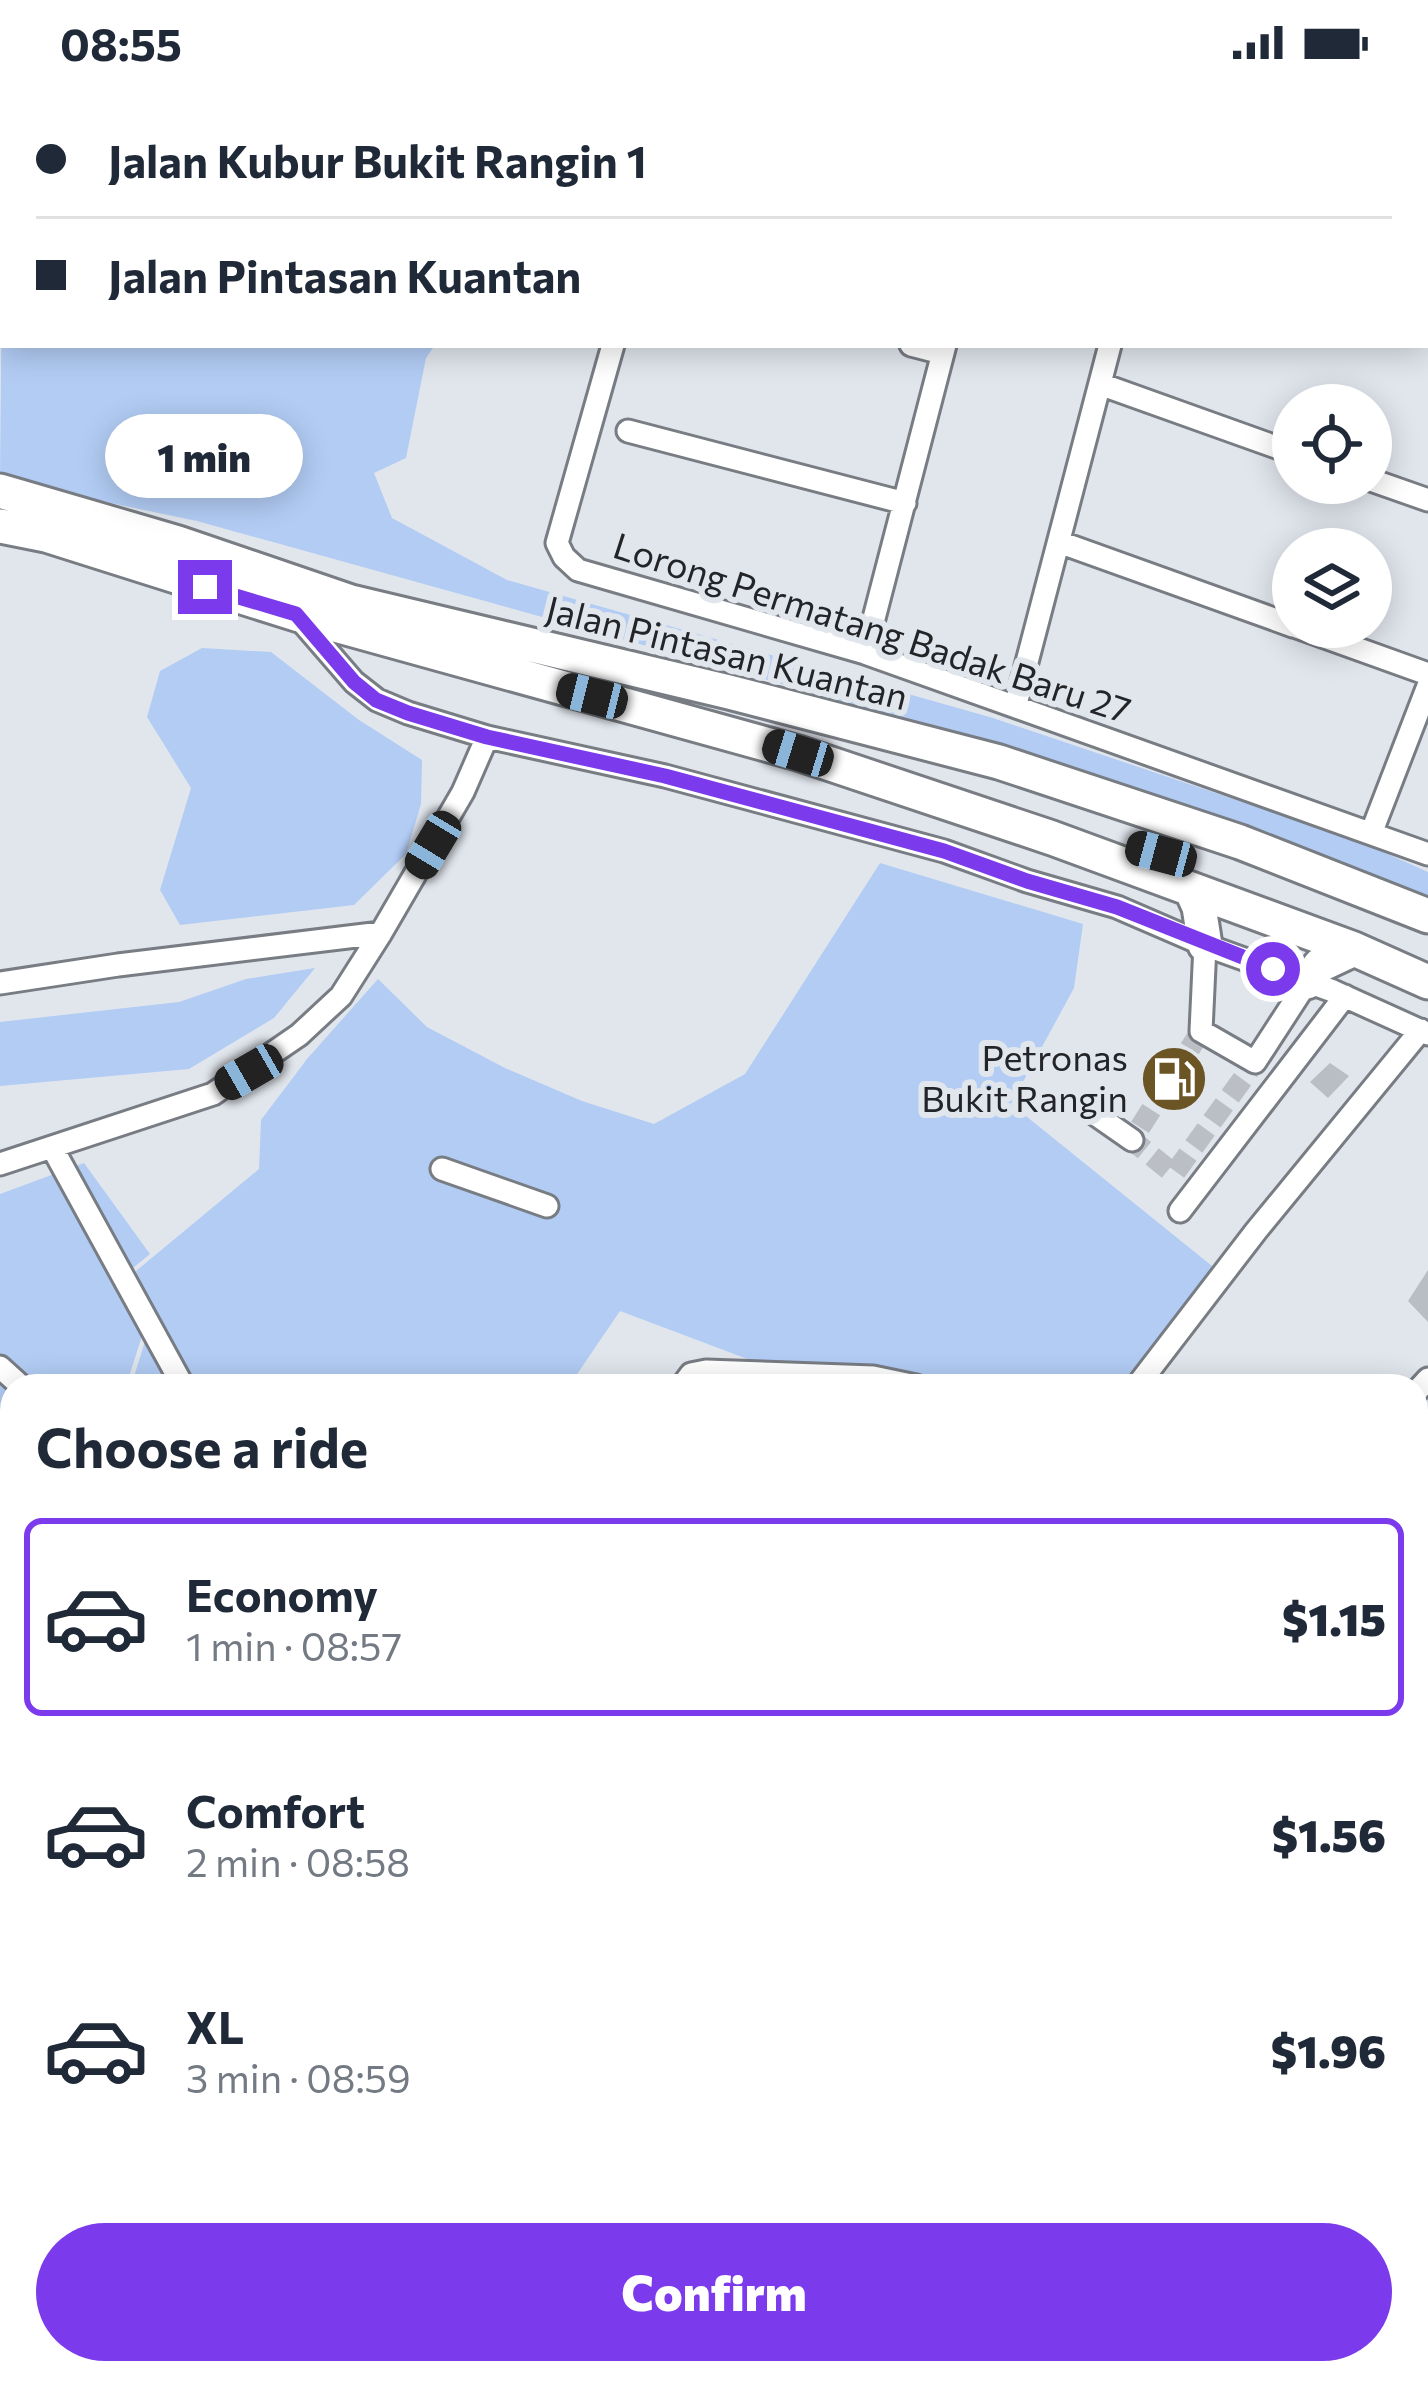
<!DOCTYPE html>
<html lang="en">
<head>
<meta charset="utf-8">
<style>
	:root { --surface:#fff; --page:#f6f6f7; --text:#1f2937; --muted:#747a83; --line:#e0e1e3; --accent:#7c3aed }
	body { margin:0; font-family:Commissioner,sans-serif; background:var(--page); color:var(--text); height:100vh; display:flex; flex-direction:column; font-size:45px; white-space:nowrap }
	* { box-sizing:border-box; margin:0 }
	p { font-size:39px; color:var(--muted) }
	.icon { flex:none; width:66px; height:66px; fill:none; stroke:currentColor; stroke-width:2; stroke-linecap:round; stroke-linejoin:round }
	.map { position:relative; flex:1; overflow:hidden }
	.side { position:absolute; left:0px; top:1290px; width:1428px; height:1011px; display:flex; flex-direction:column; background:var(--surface); border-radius:36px 36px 0 0; box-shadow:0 6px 30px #0003 }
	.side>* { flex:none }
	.hud { position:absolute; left:0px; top:0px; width:1428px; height:264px; box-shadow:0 6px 30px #0003; display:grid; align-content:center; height:264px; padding:0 36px; background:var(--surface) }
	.tools { position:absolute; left:1272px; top:300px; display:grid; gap:24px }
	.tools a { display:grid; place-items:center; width:120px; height:120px; border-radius:50%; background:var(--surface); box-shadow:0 6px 30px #0003; font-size:60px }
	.end { position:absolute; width:54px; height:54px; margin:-27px; border:15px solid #7c3aed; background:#fff; box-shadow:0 0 0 6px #fff }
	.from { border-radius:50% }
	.bubble { position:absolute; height:84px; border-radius:42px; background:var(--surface); box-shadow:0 6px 30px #0003; font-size:39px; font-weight:800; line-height:84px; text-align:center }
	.car { position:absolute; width:36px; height:72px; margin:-36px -18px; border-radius:15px; box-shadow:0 0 9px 3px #0007; background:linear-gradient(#222 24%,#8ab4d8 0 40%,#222 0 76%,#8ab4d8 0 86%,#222 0) }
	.hud b { display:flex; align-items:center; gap:42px; height:114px; font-size:45px }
	.hud b+b { border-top:3px solid var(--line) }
	.hud i { width:30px; height:30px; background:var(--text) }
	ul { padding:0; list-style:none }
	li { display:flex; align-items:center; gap:36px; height:198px; margin:0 24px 18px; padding:0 12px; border:6px solid transparent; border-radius:18px }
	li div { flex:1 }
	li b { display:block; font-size:45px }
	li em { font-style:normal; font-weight:800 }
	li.current { border-color:var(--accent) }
	li>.icon { width:108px; height:108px; stroke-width:1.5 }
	h2 { padding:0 36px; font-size:54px; line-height:144px }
	.action { display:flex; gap:24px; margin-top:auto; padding:24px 36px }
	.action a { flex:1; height:138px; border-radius:72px; background:var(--accent); color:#fff; font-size:48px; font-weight:800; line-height:138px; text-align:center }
	.status { display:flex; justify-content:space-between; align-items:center; height:84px; padding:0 60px; background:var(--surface); direction:ltr }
	.status svg { height:33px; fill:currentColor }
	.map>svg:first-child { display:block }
</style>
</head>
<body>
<div class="status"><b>08:55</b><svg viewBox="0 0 49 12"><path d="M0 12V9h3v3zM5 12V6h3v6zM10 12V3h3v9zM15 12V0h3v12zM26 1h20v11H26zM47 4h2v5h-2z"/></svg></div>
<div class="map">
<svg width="1428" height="2300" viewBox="0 0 1428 2300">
	<rect width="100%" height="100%" fill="#e1e6ed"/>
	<!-- green -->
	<path fill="#b2ccf4" d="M50,0H632L48,3Z
		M3,67V261H435L426,274L406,374L374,389L392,434L507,496L993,634L1361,758L1428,788V811L1072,686L744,589L197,437L0,396Z
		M202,564L271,568L359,636L422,676L421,720L406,770L354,821L180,841L160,806L191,704L147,633L160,587Z
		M880,779L1083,840L1074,904L1011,1020L1217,1186L1123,1302H929L795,1293L620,1227L569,1302H131L147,1251L136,1187L259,1085L261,1036L307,975L378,895L427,943L505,984L582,1017L654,1040L745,990Z
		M315,884L274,934L189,985L0,1002V938L179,918L246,895Z
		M84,1079L150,1170L128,1188L142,1252L126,1302H12V1492L0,1499V1110Z
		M12,1497V2094L0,2091V1504Z
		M1416,1729L1428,1750V1999L1416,2021Z"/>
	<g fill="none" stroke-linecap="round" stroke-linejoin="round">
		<!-- stream -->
		<path stroke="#769cd9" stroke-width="6" d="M1416,2089L1428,2069
			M0,2269L12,2245"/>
	</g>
	<!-- building -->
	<path fill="#b9bec4" d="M1330,979L1349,992L1328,1014L1310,998Z
		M1428,1186V1238L1408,1217Z"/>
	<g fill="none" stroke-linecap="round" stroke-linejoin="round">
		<!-- minor-tunnel -->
		<path stroke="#bbbfc5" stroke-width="21" stroke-dasharray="21 10" stroke-linecap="butt" d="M1201,947L1132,1056L1174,1090L1255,978"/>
		<defs>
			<path id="minor" d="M1237,0L1245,3
				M682,3V0
				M1011,3L1012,0
				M1177,3L1178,0
				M1425,66L1428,67
				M1425,223L1428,214
				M1425,242L1428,243
				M613,261L557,459L564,473L578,486L865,569L1428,770
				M911,261L942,269
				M1100,300L1293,369
				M628,347L905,419
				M1371,396L1428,416
				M1059,458L1293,542
				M296,531L354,598L377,616L408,629L487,653L665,692L944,767L1027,797L1117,823L1205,861L1333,907L1428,950
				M1297,543L1428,590
				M865,569L945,261
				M1016,620L1110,261
				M1372,747L1428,602
				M1205,861L1201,947L1255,978L1307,898
				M0,899L118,881L381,849
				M1089,1026L1132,1056
				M53,1065L183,1302
				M0,1080L213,1010L299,951L341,912L381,849L463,708L487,653
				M442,1085L547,1122
				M1180,1127L1345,912
				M0,1283L21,1302
				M682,1302L691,1290L706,1287L873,1293L916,1302
				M1137,1302L1256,1147L1421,946
				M1416,1308L1428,1295
				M0,1371L12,1350
				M1416,1398L1428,1404
				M142,2289L168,2300
				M910,2289L932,2300
				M1241,2289L1263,2300
				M212,2300L217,2289
				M288,2300L294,2289
				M366,2300L371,2289
				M442,2300L448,2289
				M522,2300L527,2289
				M611,2300L617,2289
				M705,2300L710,2289
				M796,2300L801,2289
				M981,2300L987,2289
				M1145,2300L1150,2289"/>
			<path id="highway" d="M0,407L178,459L351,518L729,608L999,678L1240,758L1428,832
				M0,442L46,451L296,530L798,669L1052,754L1354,865L1428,898
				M1191,805L1199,823L1205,861
				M1307,898L1320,881L1354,865"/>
		</defs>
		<!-- minor casing -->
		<use href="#minor" stroke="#787c83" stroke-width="27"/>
		<!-- highway casing -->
		<use href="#highway" stroke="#787c83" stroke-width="39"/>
		<!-- path -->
		<path stroke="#a1a5aa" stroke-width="3" stroke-dasharray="3 9" stroke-linecap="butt" d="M6,3V0
			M0,37L3,19"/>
		<!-- minor -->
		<use href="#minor" stroke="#fff" stroke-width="21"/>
		<!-- highway -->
		<use href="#highway" stroke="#fff" stroke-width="33"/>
	</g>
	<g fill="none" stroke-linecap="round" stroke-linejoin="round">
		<!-- route -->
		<path stroke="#7c3aed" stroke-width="15" d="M205,503L296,530L354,598L376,616L408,629L487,653L665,692L944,767L1027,797L1117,823L1273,885"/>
	</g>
	<!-- icons -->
	<defs>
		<symbol id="fuel-disc" viewBox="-11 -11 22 22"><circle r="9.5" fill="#6c5525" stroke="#e1e6ed"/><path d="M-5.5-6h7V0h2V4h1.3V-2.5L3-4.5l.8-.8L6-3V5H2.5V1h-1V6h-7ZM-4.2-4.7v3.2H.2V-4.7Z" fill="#fff"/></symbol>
	</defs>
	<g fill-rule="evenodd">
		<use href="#fuel-disc" x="1136" y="957" width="76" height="76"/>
	</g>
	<g text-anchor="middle" stroke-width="12" stroke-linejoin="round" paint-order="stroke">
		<!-- street labels -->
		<g font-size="36" fill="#222427" stroke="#e1e6ed">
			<text transform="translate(872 544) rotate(18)" y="13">Lorong Permatang Badak Baru 27</text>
			<text transform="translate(727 569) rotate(14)" y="13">Jalan Pintasan Kuantan</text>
		</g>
		<!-- poi labels -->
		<g font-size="36" fill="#222427" stroke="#e1e6ed" text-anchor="end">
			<text x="1128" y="987">Petronas<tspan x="1128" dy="41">Bukit Rangin</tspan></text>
		</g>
	</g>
</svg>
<div class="tools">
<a><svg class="icon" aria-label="locate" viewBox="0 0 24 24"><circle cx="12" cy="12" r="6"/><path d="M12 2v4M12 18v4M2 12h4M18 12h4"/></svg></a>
<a><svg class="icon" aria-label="layers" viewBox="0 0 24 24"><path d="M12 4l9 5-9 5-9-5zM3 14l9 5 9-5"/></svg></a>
</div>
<i class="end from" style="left:1273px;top:885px"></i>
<i class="end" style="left:205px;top:503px"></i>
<div class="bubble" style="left:105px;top:330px;width:198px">1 min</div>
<i class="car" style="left:592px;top:612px;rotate:284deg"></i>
<i class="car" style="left:798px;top:669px;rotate:287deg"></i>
<i class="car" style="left:433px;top:761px;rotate:211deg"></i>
<i class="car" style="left:1161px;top:770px;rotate:285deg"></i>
<i class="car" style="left:249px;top:988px;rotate:240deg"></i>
<div class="hud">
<b><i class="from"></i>Jalan Kubur Bukit Rangin 1</b>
<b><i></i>Jalan Pintasan Kuantan</b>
</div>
<section class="side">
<h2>Choose a ride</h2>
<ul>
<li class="current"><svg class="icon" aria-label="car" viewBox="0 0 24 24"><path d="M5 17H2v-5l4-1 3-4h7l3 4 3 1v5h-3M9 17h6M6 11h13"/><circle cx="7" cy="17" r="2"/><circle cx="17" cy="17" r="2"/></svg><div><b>Economy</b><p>1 min · 08:57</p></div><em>$1.15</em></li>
<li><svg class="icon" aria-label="car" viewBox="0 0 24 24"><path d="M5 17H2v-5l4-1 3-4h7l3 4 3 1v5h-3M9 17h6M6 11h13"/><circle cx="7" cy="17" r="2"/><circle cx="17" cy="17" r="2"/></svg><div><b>Comfort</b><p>2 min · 08:58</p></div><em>$1.56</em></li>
<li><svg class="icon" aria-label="car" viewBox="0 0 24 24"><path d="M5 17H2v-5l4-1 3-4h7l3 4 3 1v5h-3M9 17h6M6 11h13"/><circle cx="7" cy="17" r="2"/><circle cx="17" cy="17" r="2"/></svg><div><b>XL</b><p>3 min · 08:59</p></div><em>$1.96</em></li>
</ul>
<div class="action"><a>Confirm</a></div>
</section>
</div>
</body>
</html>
